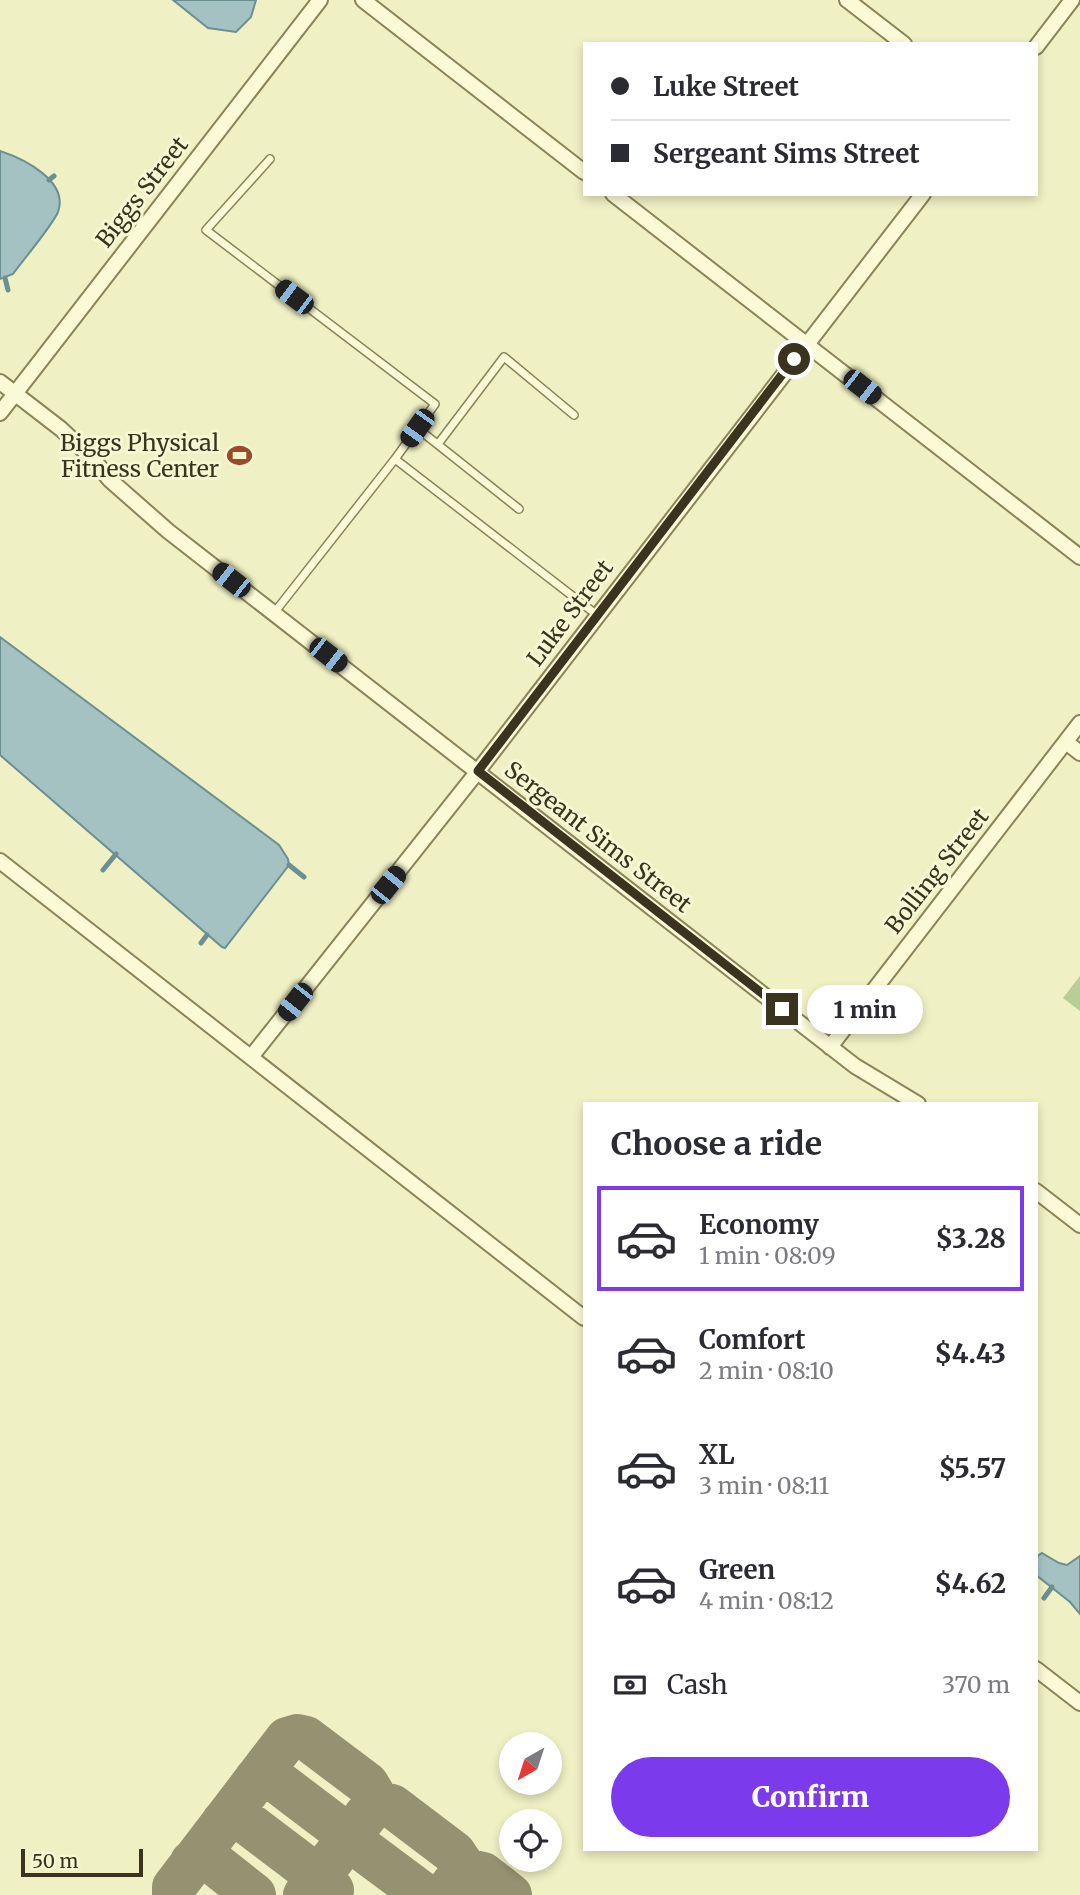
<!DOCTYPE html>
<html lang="en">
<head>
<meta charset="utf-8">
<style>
	:root { --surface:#fff; --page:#f7f7f7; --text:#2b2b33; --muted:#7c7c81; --line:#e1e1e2; --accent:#7c3aed }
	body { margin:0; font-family:Merriweather,serif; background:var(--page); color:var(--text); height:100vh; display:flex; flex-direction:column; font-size:26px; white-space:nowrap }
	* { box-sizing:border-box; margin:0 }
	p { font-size:23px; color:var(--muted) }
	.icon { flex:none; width:38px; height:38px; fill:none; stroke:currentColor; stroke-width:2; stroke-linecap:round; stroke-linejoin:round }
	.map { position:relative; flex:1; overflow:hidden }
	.side { position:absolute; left:583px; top:1102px; width:455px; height:749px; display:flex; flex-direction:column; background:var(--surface); border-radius:0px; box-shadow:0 4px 10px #0003 }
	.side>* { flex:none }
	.banner { position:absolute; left:583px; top:42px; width:455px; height:154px; border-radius:0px; box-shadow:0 4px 10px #0003; display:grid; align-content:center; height:154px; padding:0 28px; background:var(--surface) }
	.needle { width:46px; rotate:219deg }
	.controls { position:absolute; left:499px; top:1732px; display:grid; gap:14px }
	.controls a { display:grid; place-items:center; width:63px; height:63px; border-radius:50%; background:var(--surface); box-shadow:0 4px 10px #0003; font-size:35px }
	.scale { position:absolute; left:21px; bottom:18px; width:122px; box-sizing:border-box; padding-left:7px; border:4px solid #3a341e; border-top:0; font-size:19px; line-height:24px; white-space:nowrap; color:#3a341e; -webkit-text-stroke:5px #f6f7d3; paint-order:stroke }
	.end { position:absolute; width:32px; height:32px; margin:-16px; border:9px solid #3a341e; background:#fff; box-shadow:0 0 0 4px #fff }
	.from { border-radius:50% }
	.bubble { position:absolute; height:49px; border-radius:24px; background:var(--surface); box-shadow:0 4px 10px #0003; font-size:23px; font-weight:800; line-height:49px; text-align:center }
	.car { position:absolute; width:21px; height:42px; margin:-21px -10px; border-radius:9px; box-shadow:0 0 5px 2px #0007; background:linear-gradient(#222 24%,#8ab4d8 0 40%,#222 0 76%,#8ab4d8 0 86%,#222 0) }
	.banner b { display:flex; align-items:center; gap:24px; height:66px; font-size:26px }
	.banner b+b { border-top:2px solid var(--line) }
	.banner i { width:18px; height:18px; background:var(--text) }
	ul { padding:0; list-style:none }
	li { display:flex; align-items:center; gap:21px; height:105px; margin:0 14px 10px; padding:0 14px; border:4px solid transparent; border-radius:0px }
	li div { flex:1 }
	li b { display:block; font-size:26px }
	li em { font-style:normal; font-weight:800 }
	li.active { border-color:var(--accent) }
	li>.icon { width:63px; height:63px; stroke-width:1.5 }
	h2 { padding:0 28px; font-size:32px; line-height:84px }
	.pay { display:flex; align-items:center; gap:18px; height:77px; padding:0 28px; font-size:26px }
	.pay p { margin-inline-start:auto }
	.cta { display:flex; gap:14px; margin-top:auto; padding:14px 28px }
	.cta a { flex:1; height:80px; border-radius:42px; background:var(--accent); color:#fff; font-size:28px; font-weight:800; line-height:80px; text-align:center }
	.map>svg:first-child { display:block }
</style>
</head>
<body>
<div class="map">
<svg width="1080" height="1895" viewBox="0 0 1080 1895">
	<rect width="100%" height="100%" fill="#eff0c3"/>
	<!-- green -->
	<path fill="#b7ce96" d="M1080,976V1011L1063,998Z"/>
	<!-- water -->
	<path fill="#a5c2c2" stroke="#6c8f91" stroke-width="2" d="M173,0H256L251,17L236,32L208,28Z
		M0,151C24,159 69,181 58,212C52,226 23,260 13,274L0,279Z
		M0,637L279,845L288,859L289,865L225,948L222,947L0,755Z
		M1042,1553L1059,1563L1067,1565L1080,1556V1614L1070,1602L1036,1575V1557Z"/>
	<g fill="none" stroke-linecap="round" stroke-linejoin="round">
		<!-- stream -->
		<path stroke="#6c8f91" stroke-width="5" d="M49,180L54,176
			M5,278L8,290
			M289,865L304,877
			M103,870L116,854
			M201,943L207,935
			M1044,1598L1052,1587"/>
		<!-- taxiway -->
		<path stroke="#949270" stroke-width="44" d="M256,1779L275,1780L337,1827L343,1836L342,1848L353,1845L361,1848L424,1895
			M373,1806L384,1804L392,1806L454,1853L460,1862L459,1876
			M224,1821L234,1817L242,1819L304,1866L310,1876V1889L321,1886L332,1890
			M192,1862L202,1859L211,1861L254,1895
			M174,1895V1887L287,1739L297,1736L306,1738L367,1784L373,1794V1806L305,1895
			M445,1895L459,1876L469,1871L483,1874L510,1895"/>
		<defs>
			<path id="lane" d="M270,159L206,230L435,404L395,459L597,615
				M417,428L519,509
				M438,444L504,357L574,415
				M274,613L395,459"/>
			<path id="street" d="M363,0L584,172
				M847,0L904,44
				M1036,47L1072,0
				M613,194L1080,557
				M0,382L61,429L93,459L110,480L168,531L855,1066L918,1104
				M0,413L320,0
				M1066,742L1080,753
				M0,861L584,1318
				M830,1047L1080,723
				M251,1057L478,771L923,194
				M1036,1191L1080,1225
				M1036,1669L1080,1703"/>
		</defs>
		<!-- lane casing -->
		<use href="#lane" stroke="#8b8359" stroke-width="10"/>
		<!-- street casing -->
		<use href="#street" stroke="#8b8359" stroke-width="18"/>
		<!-- lane -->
		<use href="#lane" stroke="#fafad7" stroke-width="7"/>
		<!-- street -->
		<use href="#street" stroke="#fafad7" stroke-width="14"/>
	</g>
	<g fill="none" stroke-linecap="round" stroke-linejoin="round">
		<!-- route -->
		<path stroke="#3a341e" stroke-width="9" d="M782,1009L478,771L794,359"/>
	</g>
	<!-- icons -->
	<defs>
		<symbol id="stadium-bare" viewBox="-9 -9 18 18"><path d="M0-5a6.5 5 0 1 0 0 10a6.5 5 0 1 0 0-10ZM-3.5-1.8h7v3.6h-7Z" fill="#9c4a27" stroke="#f6f7d3" stroke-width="2.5" paint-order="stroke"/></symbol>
	</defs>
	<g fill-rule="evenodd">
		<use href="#stadium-bare" x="222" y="438" width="35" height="35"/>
	</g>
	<g text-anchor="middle" stroke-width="6" stroke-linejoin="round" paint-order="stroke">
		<!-- street labels -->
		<g font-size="23" fill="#3a341e" stroke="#f6f7d3">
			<text transform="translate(142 192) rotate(-52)" y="8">Biggs Street</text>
			<text transform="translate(570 613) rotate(-53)" y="8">Luke Street</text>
			<text transform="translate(598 837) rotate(38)" y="8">Sergeant Sims Street</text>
			<text transform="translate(937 871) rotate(-52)" y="8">Bolling Street</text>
		</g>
		<!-- poi labels -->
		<g font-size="23" fill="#3a341e" stroke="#f6f7d3" text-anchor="end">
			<text x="219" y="451">Biggs Physical<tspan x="219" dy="26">Fitness Center</tspan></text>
		</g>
	</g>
</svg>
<div class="controls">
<a><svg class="needle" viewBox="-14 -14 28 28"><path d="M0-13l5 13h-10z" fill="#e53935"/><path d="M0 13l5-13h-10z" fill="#7c7c81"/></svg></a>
<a><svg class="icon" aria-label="locate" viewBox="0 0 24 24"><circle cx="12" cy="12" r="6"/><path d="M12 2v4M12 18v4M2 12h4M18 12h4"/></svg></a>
</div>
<div class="scale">50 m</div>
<i class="end from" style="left:794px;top:359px"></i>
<i class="end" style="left:782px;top:1009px"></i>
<div class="bubble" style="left:807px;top:985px;width:116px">1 min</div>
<i class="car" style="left:294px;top:297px;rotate:307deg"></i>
<i class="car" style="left:862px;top:387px;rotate:128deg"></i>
<i class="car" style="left:417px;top:428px;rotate:216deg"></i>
<i class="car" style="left:231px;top:580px;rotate:308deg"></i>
<i class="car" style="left:328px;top:655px;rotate:128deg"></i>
<i class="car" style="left:388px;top:885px;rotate:39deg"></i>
<i class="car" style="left:295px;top:1002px;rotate:218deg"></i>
<div class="banner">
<b><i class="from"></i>Luke Street</b>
<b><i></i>Sergeant Sims Street</b>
</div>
<section class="side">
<h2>Choose a ride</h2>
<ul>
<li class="active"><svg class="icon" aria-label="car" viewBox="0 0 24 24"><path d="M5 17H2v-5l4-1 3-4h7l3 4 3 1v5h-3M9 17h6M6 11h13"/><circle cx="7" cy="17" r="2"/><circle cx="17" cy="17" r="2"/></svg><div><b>Economy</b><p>1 min · 08:09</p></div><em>$3.28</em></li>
<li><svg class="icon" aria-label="car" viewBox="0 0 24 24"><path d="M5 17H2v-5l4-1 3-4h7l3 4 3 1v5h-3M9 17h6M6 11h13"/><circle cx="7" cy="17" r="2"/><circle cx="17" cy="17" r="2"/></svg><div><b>Comfort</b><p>2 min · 08:10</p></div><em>$4.43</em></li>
<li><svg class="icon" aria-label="car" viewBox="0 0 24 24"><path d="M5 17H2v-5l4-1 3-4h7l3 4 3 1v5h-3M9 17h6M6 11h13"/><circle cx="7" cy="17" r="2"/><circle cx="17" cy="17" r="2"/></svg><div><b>XL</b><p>3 min · 08:11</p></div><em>$5.57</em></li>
<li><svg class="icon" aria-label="car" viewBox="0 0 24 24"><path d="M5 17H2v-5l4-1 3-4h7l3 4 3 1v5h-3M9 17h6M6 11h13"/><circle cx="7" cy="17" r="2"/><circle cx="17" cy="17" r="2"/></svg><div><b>Green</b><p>4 min · 08:12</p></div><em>$4.62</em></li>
</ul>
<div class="pay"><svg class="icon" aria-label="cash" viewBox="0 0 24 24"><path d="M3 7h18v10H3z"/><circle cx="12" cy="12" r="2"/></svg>Cash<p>370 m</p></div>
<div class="cta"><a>Confirm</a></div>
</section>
</div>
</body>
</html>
